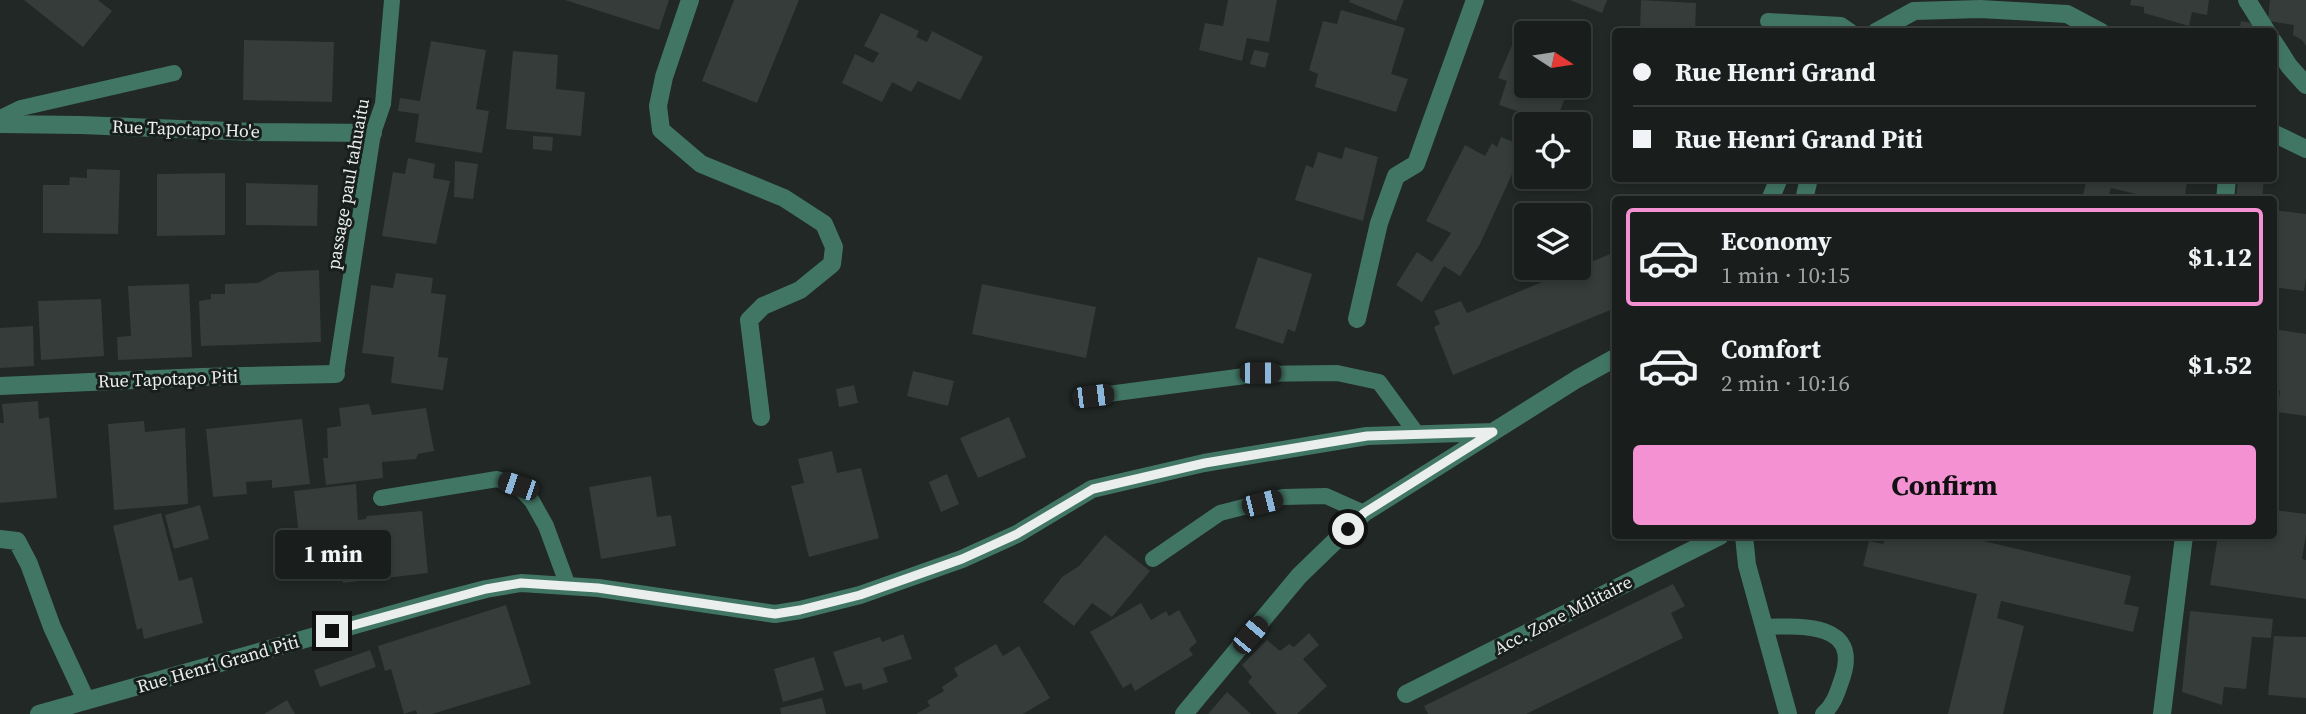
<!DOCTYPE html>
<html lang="en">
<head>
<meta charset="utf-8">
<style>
	:root { --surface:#191e1c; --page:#262b29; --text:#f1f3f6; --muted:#9fa2a3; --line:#373c3b; --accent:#f491d3 }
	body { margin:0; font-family:"Source Serif 4",serif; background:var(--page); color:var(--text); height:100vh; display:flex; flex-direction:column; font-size:26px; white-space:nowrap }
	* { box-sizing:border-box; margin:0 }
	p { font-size:23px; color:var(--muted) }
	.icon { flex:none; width:38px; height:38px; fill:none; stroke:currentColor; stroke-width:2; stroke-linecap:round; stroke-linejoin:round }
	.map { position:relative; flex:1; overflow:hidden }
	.details { position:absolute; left:1612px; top:196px; width:665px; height:343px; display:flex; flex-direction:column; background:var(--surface); border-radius:7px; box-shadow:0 4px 10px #0003,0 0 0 2px var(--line) }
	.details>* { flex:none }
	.banner { position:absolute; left:1612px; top:28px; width:665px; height:154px; border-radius:7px; box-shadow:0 4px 10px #0003,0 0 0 2px var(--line); display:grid; align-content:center; height:154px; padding:0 21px; background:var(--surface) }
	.needle { width:46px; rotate:102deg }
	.buttons { position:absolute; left:1514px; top:21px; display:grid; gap:14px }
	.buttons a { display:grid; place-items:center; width:77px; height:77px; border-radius:7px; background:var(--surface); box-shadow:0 4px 10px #0003,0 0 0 2px var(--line); font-size:35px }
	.end { position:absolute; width:32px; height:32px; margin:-16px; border:9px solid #eaefed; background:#111; box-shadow:0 0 0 4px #111 }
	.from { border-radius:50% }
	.bubble { position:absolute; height:49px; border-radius:7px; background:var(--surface); box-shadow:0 4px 10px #0003,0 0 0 2px var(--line); font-size:23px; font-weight:700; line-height:49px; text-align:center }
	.car { position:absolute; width:21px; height:42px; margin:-21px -10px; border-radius:9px; box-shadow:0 0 5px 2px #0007; background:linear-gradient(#222 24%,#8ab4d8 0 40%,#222 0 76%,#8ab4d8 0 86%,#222 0) }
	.banner b { display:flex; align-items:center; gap:24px; height:66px; font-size:26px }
	.banner b+b { border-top:2px solid var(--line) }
	.banner i { width:18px; height:18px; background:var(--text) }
	ul { padding:12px 0 0; list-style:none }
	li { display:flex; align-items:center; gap:21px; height:98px; margin:0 14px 10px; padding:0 7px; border:4px solid transparent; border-radius:7px }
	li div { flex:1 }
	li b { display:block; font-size:26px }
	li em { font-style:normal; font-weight:700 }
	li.on { border-color:var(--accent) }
	li>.icon { width:63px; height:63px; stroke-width:1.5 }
	.button { display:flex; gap:14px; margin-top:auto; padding:14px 21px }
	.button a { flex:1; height:80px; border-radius:7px; background:var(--accent); color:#111; font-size:28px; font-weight:700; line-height:80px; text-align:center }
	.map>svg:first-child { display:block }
</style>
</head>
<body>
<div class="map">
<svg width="2306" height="714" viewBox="0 0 2306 714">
	<rect width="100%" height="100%" fill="#212825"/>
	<!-- building -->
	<path fill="#353c39" d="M24,0H98L112,11L83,47Z
		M565,0H669L659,30Z
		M734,0H799L757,103L702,81Z
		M1228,0H1277L1269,42L1247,38L1242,61L1199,50L1205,23L1223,26Z
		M1350,0H1404L1396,21L1349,2Z
		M1570,0H1607L1602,13Z
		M1641,0L1696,3L1695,32H1640Z
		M2131,0H2209L2207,15L2192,12L2189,26L2144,13V7L2130,5Z
		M2270,0H2306V46L2302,40L2293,35L2294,25L2268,21Z
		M1341,10L1405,28L1391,74L1408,79L1396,112L1315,87L1318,74L1309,70L1323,21L1337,24Z
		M881,13L919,31L916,37L927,42L932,31L983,57L960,100L918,81L911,92L892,82L882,102L842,83L855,54L873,63L879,53L864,46Z
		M2241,21L2258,24L2257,32H2239Z
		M1521,24L1543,33H1526V86H1570L1555,123L1499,105L1507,81L1498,78Z
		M244,40L334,42L332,102L243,100Z
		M431,41L486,50L476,109L489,111L482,153L415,142L419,114L398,111L400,98L420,101Z
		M1254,50L1269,53L1265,68L1250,64Z
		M513,51L558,55L556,89L585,92L581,136L506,129Z
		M533,136L553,137L552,151L533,149Z
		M1501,137L1526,147V161L1519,159L1480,244L1460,276L1444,266L1422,302L1396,285L1417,252L1432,262L1451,233L1426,221L1465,145L1485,156L1492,143L1497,147Z
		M1345,147L1378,157L1363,221L1295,200L1306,165L1313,168L1318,152L1342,159Z
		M408,158L435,164L433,178L450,181L436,244L382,236L393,172L405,174Z
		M455,161L478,164L473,199L454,197Z
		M87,169L120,170L118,234L43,233V185H69L70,177L87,178Z
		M225,173V235L157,236V174Z
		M2077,178H2174L2187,183L2184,200H2161L2111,188L2107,200H2082L2086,182Z
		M2238,178L2264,179L2262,200H2236Z
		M246,183L318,185L317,226L246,225Z
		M2273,210L2306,214V279L2304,291L2273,287Z
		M1615,252V308L1453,375L1434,327L1440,324L1434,311L1461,301L1467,313Z
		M1258,257L1312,274L1295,332L1288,329L1283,344L1235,328Z
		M319,270L321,342L201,346L199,301L211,299V294H225V284L258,283L278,272Z
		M396,273L433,278L431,293L446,295L438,357L448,358L443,390L391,383L394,357L362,353L371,285L393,288Z
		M189,284L192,357L118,360L117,337L131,336L128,286Z
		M982,284L1096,307L1086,358L972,334Z
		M101,299L104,356L41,360L38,301Z
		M33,326L34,366L0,368V328Z
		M2273,329L2306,334V416L2277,412L2280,391L2273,390Z
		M913,371L954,381L948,406L907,396Z
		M854,385L858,403L839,407L836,389Z
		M38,401L39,419L49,417L57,498L0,503V423H4L2,404Z
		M369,404L372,415L426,408L434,451L418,454L416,459L382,462L383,478L326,485L323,458H328L327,428L341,426L339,408Z
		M1009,417L1026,457L978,478L960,438Z
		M302,419L310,484L272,488V480L246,482L247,494L213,497L206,429Z
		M144,421L145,432L185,428L188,504L114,510L108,424Z
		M832,451L837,473L861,468L879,538L809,557L791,486L804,483L798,459Z
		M947,474L959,504L941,512L929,482Z
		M651,476L657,517L671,515L676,546L601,559L589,487Z
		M356,484L358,520L366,519L367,516L422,511L428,573L343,583L337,533L322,536L325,567L303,571L294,491Z
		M200,505L209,539L174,549L165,515Z
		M2273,510L2306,514V535L2302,559L2306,560V599L2210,585L2218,536H2273Z
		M161,513L179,581L192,577L203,623L144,639L142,628L137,630L113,526Z
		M1105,535L1150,571L1112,617L1092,603L1074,626L1043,602L1062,577L1079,566Z
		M1886,536H1963L2131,576L2124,604L2139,607L2133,632L2001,601L1997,618L2024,626L2003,714H1948L1977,594L1863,566L1869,541L1883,544Z
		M1673,584L1685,606L1671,613L1683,638L1526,714H1428L1424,706Z
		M1141,603L1151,620L1166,611L1169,616L1179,610L1197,642L1189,649L1193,655L1135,691L1131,683L1123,688L1090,632Z
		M506,605L531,684L432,714H417L416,710L404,714L391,669L385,671L378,646Z
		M2190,611L2273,619L2271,638L2252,637L2246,689L2224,687L2222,705L2182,692Z
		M1309,633L1319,645L1303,659L1327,686L1297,714H1277L1248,682L1252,677L1242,665L1267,640L1280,651L1289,644L1294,647Z
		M903,634L912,659L883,668L888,682L863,690L861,683L845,687L833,652L880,637L882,642Z
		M2274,636L2306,637V698L2268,695Z
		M996,644L1003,656L1019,646L1050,698L1023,714H916L930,706L927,701L944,691L942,687L958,676L954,668Z
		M370,650L376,667L320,687L314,670Z
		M814,657L824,690L783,702L774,669Z
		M1227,692L1251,714H1208Z
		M822,698L826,714H781L780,708Z
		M287,700L295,714H264Z"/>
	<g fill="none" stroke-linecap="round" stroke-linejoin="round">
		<!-- service -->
		<path stroke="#427664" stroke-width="16" d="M1768,21L1841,25L1851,32
			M0,118L21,108L174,73
			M336,374L373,133L383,104L392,0
			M1093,396L1260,374L1337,373L1379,382L1417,434
			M381,498L497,479L518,486L532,501L546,526L568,586
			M1153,559L1220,513L1283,497L1326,496L1364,513
			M1764,627C1798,626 1860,621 1843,676C1838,690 1835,704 1823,714"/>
		<!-- minor -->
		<path stroke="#427664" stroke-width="18" d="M690,0L664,77L658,106L661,130L701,164L784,198L824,224L834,247L832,264L800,290L763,306L749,320L761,417
			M2247,0L2267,32
			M1876,32L1914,11L1980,9L2067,14L2101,32
			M2273,41L2289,66L2306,85
			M0,124L81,125L254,132L373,133
			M2273,133L2306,149
			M1770,200L1779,178
			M1804,200L1809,178
			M2225,200L2227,178
			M1357,319L1379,223L1396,176L1416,164L1475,0
			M0,386L202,377L336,374
			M1744,536L1747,565L1788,714
			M0,539L17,541L29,564L52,627L86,700
			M1406,694L1720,536
			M39,714L436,602L486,589L521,583L598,588L775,614L800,610L860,595L962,559L1017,534L1092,489L1204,463L1367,436L1493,432
			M1184,714L1299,576L1364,513L1577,379L1615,358
			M2162,714L2184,536"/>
	</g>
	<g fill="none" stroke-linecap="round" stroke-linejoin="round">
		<!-- route -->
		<path stroke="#eaefed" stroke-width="9" d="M332,631L486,589L521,583L598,588L775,614L800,610L860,595L962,559L1017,534L1093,489L1205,463L1367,436L1493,432L1364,513L1348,529"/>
	</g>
	<g text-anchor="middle" stroke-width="6" stroke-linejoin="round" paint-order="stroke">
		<!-- street labels -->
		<g font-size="18" fill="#eaefed" stroke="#181e1c">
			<text transform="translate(186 129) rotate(2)" y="6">Rue Tapotapo Ho'e</text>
			<text transform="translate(348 184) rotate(-80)" y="6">passage paul tahuaitu</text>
			<text transform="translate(168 379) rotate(-2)" y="6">Rue Tapotapo Piti</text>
			<text transform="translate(1563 615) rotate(-27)" y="6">Acc. Zone Militaire</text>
			<text transform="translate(218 664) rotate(-16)" y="6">Rue Henri Grand Piti</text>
		</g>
	</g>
</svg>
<div class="buttons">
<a><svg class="needle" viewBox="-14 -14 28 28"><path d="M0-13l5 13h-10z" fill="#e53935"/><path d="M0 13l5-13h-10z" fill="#9fa2a3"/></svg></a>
<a><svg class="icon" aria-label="locate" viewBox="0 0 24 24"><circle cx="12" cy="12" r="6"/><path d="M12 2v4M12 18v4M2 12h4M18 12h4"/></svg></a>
<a><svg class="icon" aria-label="layers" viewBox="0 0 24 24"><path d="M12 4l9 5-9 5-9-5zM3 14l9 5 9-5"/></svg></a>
</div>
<i class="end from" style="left:1348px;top:529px"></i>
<i class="end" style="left:332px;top:631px"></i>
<div class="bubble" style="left:275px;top:530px;width:116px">1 min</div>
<i class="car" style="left:1260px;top:373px;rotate:90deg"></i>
<i class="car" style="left:1093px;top:396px;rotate:83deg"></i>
<i class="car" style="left:518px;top:486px;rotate:289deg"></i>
<i class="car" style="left:1262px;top:503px;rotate:76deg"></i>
<i class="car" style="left:1250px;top:635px;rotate:40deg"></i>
<div class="banner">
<b><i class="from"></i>Rue Henri Grand</b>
<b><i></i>Rue Henri Grand Piti</b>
</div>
<section class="details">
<ul>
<li class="on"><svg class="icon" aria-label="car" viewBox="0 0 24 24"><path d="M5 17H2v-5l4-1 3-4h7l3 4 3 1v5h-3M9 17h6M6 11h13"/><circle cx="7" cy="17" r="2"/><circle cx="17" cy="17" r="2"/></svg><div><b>Economy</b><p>1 min · 10:15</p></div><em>$1.12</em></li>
<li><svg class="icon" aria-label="car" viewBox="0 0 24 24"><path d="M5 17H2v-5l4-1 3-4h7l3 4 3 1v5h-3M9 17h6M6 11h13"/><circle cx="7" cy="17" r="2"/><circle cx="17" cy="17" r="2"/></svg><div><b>Comfort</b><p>2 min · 10:16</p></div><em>$1.52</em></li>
</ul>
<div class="button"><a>Confirm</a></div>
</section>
</div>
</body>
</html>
